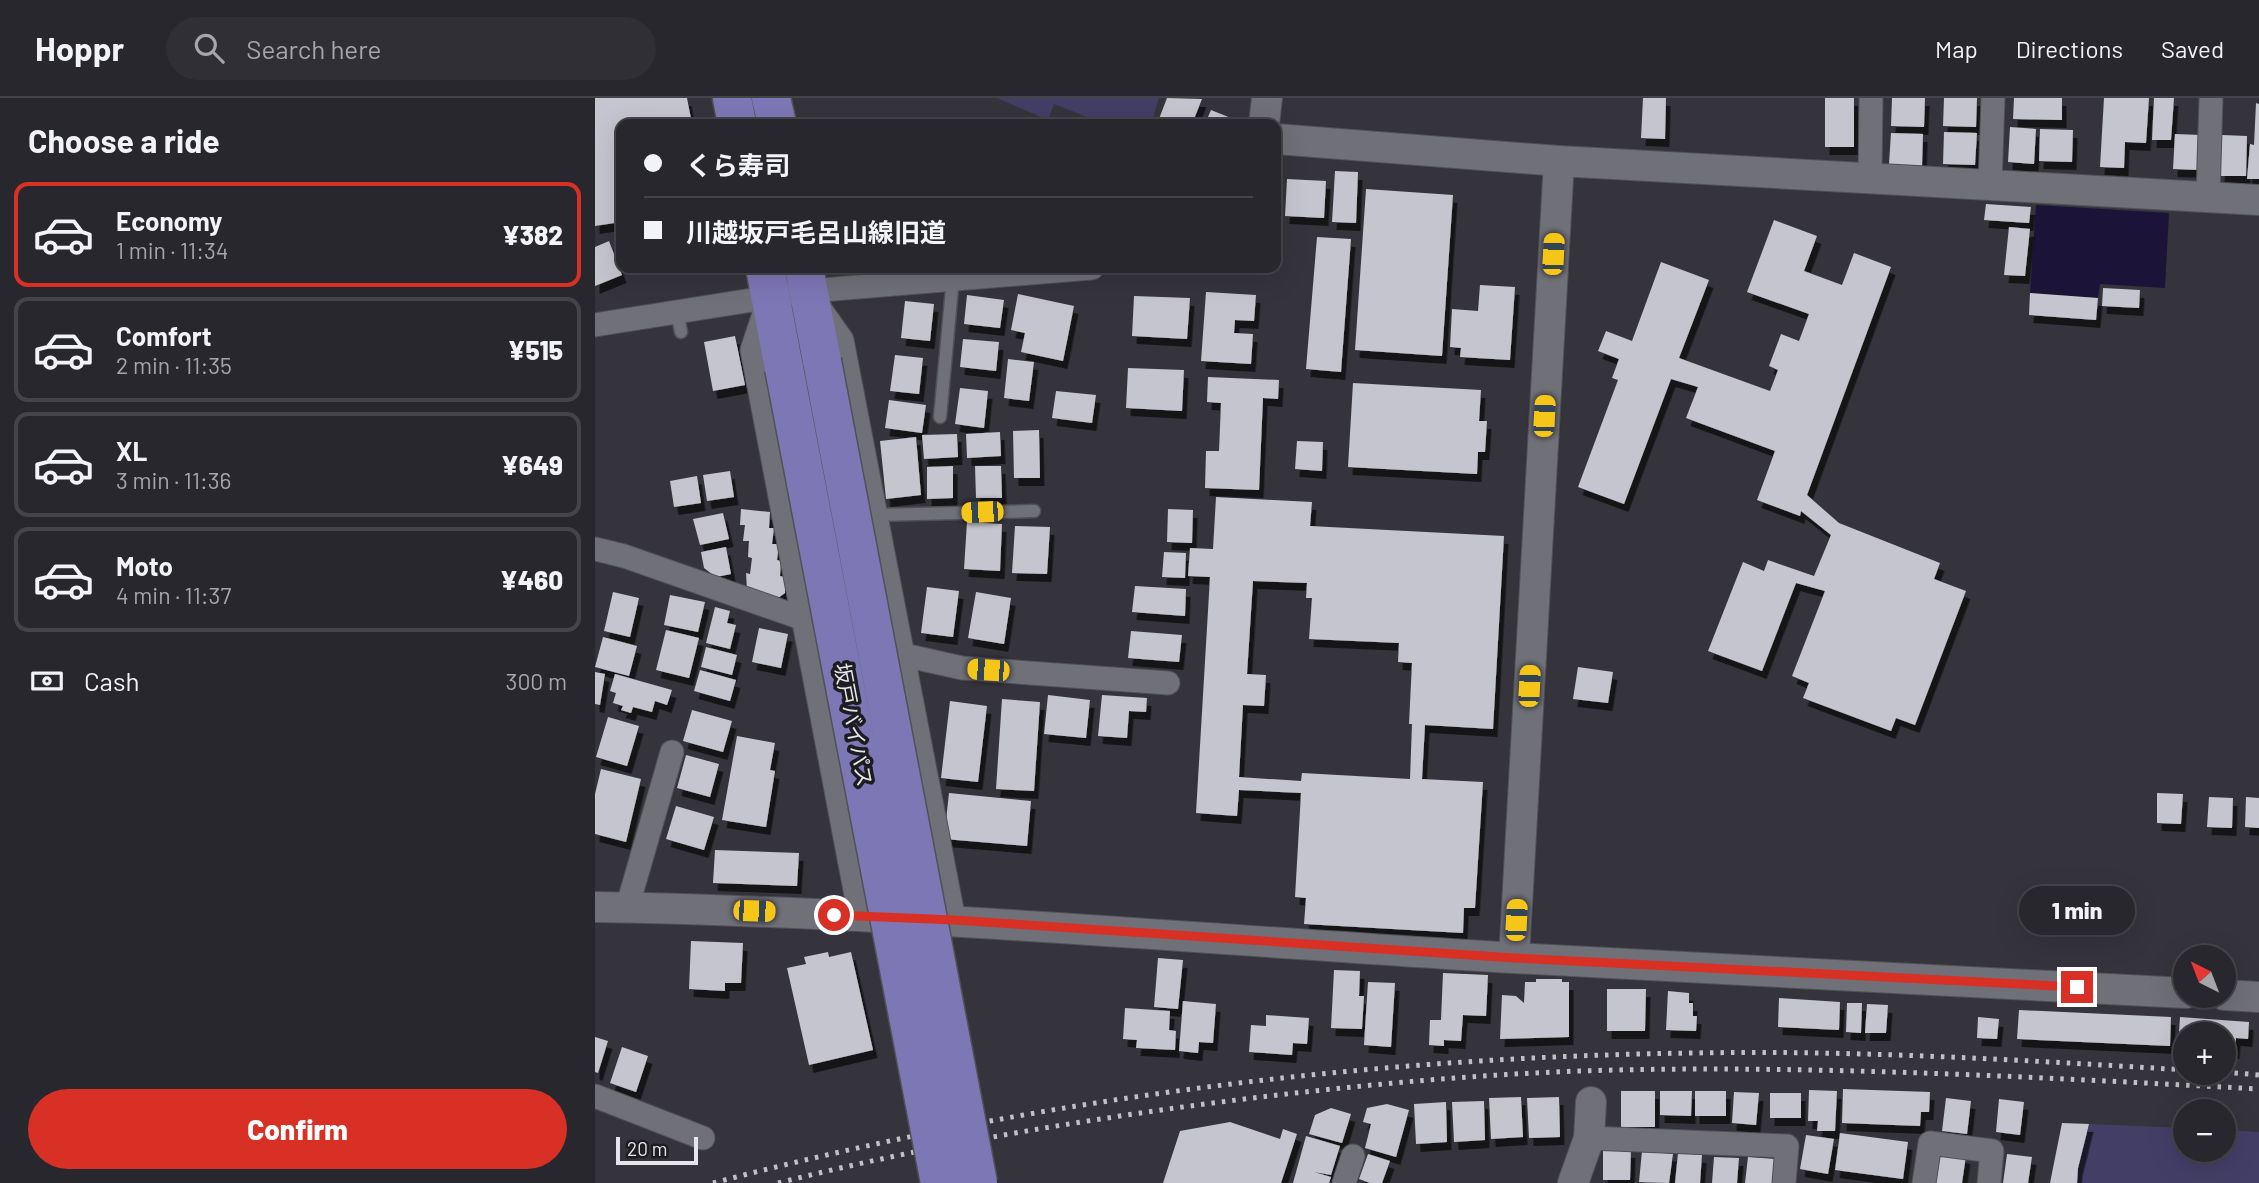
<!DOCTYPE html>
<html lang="en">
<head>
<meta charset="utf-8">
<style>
	:root { --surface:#28272d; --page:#302f35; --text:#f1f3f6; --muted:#a5a5aa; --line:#444449; --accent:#d93025 }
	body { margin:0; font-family:Barlow,"Noto Sans JP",sans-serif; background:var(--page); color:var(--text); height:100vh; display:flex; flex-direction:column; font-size:26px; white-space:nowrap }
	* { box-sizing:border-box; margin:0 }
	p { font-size:23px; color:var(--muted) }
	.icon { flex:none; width:38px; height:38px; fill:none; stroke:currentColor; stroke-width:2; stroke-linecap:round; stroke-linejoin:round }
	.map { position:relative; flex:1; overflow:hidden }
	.sheet { display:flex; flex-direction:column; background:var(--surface); width:595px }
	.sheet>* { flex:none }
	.top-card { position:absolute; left:21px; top:21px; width:665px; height:154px; border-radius:14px; box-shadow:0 7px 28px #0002,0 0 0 2px var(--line); display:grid; align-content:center; height:154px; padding:0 28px; background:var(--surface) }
	.needle { width:46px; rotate:318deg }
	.buttons { position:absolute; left:1578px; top:847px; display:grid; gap:14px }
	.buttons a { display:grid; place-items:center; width:63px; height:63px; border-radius:50%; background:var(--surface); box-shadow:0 7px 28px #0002,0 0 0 2px var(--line); font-size:35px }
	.scale { position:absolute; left:21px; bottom:18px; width:82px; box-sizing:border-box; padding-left:7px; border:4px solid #e5e5ea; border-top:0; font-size:19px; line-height:24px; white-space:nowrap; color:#e5e5ea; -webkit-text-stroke:5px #1d1c20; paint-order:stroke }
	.end { position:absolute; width:32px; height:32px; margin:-16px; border:9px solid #d93025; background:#fff; box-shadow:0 0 0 4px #fff }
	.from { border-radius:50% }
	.bubble { position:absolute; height:49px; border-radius:24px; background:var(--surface); box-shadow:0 7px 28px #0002,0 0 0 2px var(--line); font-size:23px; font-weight:800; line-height:49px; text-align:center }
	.car { position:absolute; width:21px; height:42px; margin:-21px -10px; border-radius:9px; box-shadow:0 0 5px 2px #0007; background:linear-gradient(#f5c518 24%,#345 0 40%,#f5c518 0 76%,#345 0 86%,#f5c518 0) }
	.top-card b { display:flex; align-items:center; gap:24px; height:66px; font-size:26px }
	.top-card b+b { border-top:2px solid var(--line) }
	.top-card i { width:18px; height:18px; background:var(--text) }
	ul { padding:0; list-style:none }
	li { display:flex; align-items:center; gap:21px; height:105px; margin:0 14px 10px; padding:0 14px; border:4px solid var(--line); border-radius:14px }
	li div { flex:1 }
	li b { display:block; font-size:26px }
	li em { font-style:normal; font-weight:800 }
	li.active { border-color:var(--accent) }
	li>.icon { width:63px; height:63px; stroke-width:1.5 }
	h2 { padding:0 28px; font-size:32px; line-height:84px }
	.pay { display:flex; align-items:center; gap:18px; height:77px; padding:0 28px; font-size:26px }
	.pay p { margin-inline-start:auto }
	.cta { display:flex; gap:14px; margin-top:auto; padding:14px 28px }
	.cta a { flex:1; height:80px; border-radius:42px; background:var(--accent); color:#fff; font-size:28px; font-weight:800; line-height:80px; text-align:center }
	header { display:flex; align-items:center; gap:42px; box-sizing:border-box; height:98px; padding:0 35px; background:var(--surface); border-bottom:2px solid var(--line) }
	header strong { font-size:33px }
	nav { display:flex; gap:38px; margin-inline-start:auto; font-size:24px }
	.search { width:490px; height:63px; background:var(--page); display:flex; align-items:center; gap:18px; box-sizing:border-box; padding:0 24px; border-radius:38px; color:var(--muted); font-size:26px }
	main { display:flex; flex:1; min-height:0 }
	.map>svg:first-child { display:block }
</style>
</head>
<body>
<header>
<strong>Hoppr</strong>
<div class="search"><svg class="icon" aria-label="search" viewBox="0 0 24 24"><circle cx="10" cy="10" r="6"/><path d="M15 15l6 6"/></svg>Search here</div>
<nav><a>Map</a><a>Directions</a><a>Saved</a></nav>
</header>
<main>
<section class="sheet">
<h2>Choose a ride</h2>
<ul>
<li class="active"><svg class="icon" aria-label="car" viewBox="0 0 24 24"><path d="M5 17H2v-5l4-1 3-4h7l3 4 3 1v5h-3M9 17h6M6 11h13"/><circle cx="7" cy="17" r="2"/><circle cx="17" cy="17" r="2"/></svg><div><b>Economy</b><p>1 min · 11:34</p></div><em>¥382</em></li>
<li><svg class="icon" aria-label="car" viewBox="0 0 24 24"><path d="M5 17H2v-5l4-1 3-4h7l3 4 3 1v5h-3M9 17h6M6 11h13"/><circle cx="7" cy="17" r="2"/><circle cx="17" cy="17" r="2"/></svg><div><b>Comfort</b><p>2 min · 11:35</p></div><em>¥515</em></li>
<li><svg class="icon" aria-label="car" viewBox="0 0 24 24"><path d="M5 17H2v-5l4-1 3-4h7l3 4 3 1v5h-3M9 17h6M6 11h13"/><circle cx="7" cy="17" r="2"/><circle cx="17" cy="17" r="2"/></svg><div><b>XL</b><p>3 min · 11:36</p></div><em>¥649</em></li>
<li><svg class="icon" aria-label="car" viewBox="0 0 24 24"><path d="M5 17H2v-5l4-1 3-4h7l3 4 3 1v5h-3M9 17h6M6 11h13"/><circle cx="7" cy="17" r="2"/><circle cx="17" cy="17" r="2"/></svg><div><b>Moto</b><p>4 min · 11:37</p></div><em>¥460</em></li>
</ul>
<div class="pay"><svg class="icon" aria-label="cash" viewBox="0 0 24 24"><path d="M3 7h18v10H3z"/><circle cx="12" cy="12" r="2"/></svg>Cash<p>300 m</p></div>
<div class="cta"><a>Confirm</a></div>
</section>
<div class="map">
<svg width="1664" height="1085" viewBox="0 0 1664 1085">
	<defs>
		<filter id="shadow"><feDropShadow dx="4.5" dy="8" stdDeviation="0" flood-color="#0009"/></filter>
	</defs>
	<rect width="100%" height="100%" fill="#35343c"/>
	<!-- green -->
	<path fill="#433e66" d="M402,0H564L556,26H510L459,6L453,22Z
		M1494,1026L1591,1030V1052H1629V1032L1664,1034V1085H1482L1483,1070Z"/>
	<!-- water -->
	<path fill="#1b1438" d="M1441,107L1574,115L1570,190L1505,186L1503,200L1435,195Z"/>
	<!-- building -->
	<path fill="#c5c5cf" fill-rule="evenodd" filter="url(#shadow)" d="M0,0H92L97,26H26V124L0,128Z
		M572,0L607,1L597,26H562Z
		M1048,0H1071L1070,41L1046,40Z
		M1230,0H1259V49H1230Z
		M1297,0H1330L1329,29L1296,28Z
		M1349,0H1382L1381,29L1348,28Z
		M1419,0H1467V22L1418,21Z
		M1509,0H1554L1551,45L1530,44L1529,70L1505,69Z
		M1559,0H1579L1576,42H1557Z
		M1661,5L1664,6V81H1652L1655,46L1659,47Z
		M616,12L641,22L639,26H610Z
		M1415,29L1441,31L1439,66L1413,64Z
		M1445,31L1478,32L1477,64L1444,63Z
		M1349,34L1382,35L1380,67L1348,66Z
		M1296,35L1328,36L1327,68L1294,66Z
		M1580,36L1606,37L1605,72L1578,71Z
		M1627,37L1652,38L1651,78H1625Z
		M740,73L763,74L761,125L737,124Z
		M692,81L731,83L729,120L690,118Z
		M771,91L858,97L847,258L760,252Z
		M1391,106L1436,109L1434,125L1389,122Z
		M1179,122L1222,138L1209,173L1247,187L1259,155L1296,169L1212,397L1244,425L1345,465L1339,481L1371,493L1320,627L1301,620L1296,633L1208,600L1214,585L1197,578L1230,493L1201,485L1167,573L1113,553L1148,464L1169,473L1173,462L1219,478L1236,437L1206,413L1205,418L1162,402L1180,353L1091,320L1103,289L1076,281L1029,406L983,389L1023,282L1017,280L1024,261L1003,253L1011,233L1037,243L1066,164L1114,182L1084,260L1175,293L1183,272L1174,268L1186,236L1204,243L1214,216L1152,194Z
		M1414,129L1435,131L1430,178L1409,177Z
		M722,139L756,141L746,274L711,271Z
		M14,143L27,177L0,188V149Z
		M885,187L920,189L915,262L865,259L866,250L855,249L857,211L883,213Z
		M1508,190L1545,192L1544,210L1507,208Z
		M611,194L661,197L659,223L640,222L639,235L658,236L656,266L606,263Z
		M1435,195L1503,200L1501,222L1434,217Z
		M423,196L479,208L468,263L426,254L430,235L416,232Z
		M372,197L409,202L405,230L369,226Z
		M539,198L595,200L592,241L537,238Z
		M310,203L339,206L335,243L306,240Z
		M140,238L150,287L118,293L109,244Z
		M368,241L404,244L401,273L365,269Z
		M300,257L328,260L324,296L295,293Z
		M413,261L439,264L434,303L409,300Z
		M533,270L589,272L587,313L531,310Z
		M613,279L684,282L683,301L668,300L664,392L610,390L611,353H624L626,305L612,304Z
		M758,285L886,292L884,323H892L890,354H883L882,376L753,369Z
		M365,290L393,293L389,330L360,326Z
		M461,293L501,297L497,325L457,320Z
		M294,302L331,307L327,335L290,330Z
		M444,332L445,380H419L418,333Z
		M405,334L406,358L372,360L371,336Z
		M362,336L363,359L329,361L327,337Z
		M321,339L326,397L291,401L285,343Z
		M702,343L728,344L727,373L700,371Z
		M358,368V400L332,401V369Z
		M380,368H406L407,400H381Z
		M135,373L139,399L112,403L108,377Z
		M102,378L106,405L79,409L75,383Z
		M621,399L717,404L715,428L909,438L898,631L830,627L827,681L888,684L880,810H869L868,835L709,826L711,800L700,799L706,695L644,692L642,718L601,715L615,479L593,478L595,450L618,451ZM658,483L712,485L711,500H717L714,541L804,545L803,564L817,565L814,626H817L815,681L707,675L706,683L644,679L648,607L669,608L671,577L652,576Z
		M146,411L175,414L174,430H179L177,446H184L182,462L186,463L185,478L190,479V495L183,500L152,492L151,475L155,476L157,460L153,459L154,443H148L150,427H145Z
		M573,411L598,412L597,445L572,444Z
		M128,415L134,441L105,447L98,421Z
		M372,424L407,426L405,473L369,471Z
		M420,428L455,429L452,476L417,475Z
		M131,449L136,476L121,479L109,470L106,454Z
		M569,454L591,455L590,480L567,479Z
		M540,488L591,491L590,518L537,514Z
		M332,489L364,493L358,539L326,535Z
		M18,494L44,500L35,539L9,533Z
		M381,494L416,500L409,546L373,540Z
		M75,497L110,504L103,534L69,527Z
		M120,509L135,513L132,525L141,527L135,551L111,545Z
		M164,530L193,536L186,570L157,564Z
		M71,532L104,540L94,580L61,572Z
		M536,533L587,537L584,564L533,560Z
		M8,539L42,548L34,578L0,569Z
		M111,549L142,557L137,577L106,569Z
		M983,569L1018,574L1013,605L978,601Z
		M105,572L141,582L135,603L99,593Z
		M0,574L10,576L5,607L0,606Z
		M20,576L77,592L72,607L60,603L57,614L38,609L36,615L26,612L28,608L18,605L21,595L15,593Z
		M453,597L495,602L491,640L449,636Z
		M507,597L552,600L551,614L534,613L532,640L503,638Z
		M407,601L445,604L439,693L401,691Z
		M355,603L392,608L383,684L346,680Z
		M97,612L137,623L128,654L88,643Z
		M13,619L44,628L32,668L1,659Z
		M142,638L180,645L175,672L180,673L171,729L127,722Z
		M91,657L124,666L115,699L82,690Z
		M6,671L46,681L31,744L0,736V696Z
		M354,695L436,703L432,748L349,741Z
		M1562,695L1588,696L1586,726L1562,725Z
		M1614,699L1638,700L1637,730L1612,729Z
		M1651,699L1664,700V730L1650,729Z
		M81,708L119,719L109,752L71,741Z
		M120,752L204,755L202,788L118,785Z
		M96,843L148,845L146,885H130V893L94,891Z
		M233,854L234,859L256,854L278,952L214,967L192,870L211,866L209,859Z
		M563,860L588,862L583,911L559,909Z
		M739,872L765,873L764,898H769L767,931L736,930Z
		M848,875L893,877L891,918L868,917L866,943L849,942V948L834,947L835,922H846Z
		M941,881H967V884H974V939L905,941L907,897L921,898L929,905L930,884H941Z
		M773,884L800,885L796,949L769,947Z
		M1012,891H1051L1050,933H1012Z
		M1073,893L1094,895V905H1098V918H1102L1101,933L1071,932Z
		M1184,900L1245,904L1244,932L1183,929Z
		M588,903L621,906L618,945L604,944L603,955L584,953Z
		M1252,905H1267L1266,935L1251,934Z
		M1272,906L1293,907L1291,935H1270Z
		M530,910L575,913L574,932L581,933L580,952L541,950L542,942L528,941Z
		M1424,912L1576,919L1575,948L1422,941Z
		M671,917L714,920L712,946L698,945L697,957L654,954L656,927L671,928Z
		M1383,919L1404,921L1402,941L1382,940Z
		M1585,919L1654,924L1653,941L1641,940L1640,953L1629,952V936H1591V949H1583Z
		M0,939L13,943L3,975L0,974Z
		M27,949L53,958L41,994L15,985Z
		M1248,991L1335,994L1334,1014H1326L1325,1028L1247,1025Z
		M1214,992L1242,993L1240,1033H1222L1223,1023H1213Z
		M1026,993H1060V1029H1026Z
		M1065,993H1097L1096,1018L1065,1017Z
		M1100,993H1131V1018H1100Z
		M1139,994L1164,995L1161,1027L1137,1025Z
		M1175,995H1206V1020H1175Z
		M926,999L928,1039L896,1041L894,1000Z
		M964,999L965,1039L934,1040L932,1000Z
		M1351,1000L1376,1003L1372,1036L1347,1033Z
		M1404,1001L1429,1004L1425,1037L1401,1034Z
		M889,1003L890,1042L859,1044L857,1004Z
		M851,1004L852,1044L821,1046L819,1006Z
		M792,1006L814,1012L801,1059L770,1050L776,1026L768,1024L772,1010Z
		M736,1010L756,1016L747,1045L714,1036L720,1017Z
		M635,1024L685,1041L688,1031L702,1036L686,1085H568L585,1033Z
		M1467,1025L1494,1026L1483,1070L1482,1085H1455Z
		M1245,1035L1313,1044L1308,1081L1240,1072Z
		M1211,1037L1239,1041L1233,1076L1205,1071Z
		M711,1038L745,1048L736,1077L719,1074L736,1079L734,1085H698Z
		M1008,1052H1036L1035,1082H1008Z
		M1047,1053L1078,1056L1074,1085L1044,1084Z
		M1346,1054L1371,1058L1367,1085H1341Z
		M1083,1055L1107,1057L1105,1085H1080Z
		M773,1056L795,1063L787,1085H775L764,1081Z
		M1412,1056L1437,1059L1433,1085H1408Z
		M1119,1059L1144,1060L1142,1085H1117Z
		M1153,1059L1180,1061L1178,1085H1150Z"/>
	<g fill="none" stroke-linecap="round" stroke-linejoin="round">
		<defs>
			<path id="service" d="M82,213L86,234
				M345,319L358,180
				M281,417L439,413"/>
			<path id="minor" d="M1275,81L1276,0
				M1395,88L1398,0
				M1613,98L1616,0
				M173,204L157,252L265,818
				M223,208L247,242L359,822
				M0,227L214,193L497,170
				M0,451L29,458L209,521
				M309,557L367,570L573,585
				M32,810L77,654
				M0,998L108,1040
				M994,1040L1192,1048L1189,1085
				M749,1085L758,1058
				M1329,1085L1335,1045L1397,1053L1394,1085"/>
			<path id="tertiary" d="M669,26L672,0
				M681,41L964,63L1664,102
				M0,809C307,814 613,842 919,860C1143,873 1367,883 1591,895
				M919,860L964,63
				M1629,897L1664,899
				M978,1085L994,1040L996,1004"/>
			<path id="trunk" d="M137,0L142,26
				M176,0L182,26
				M170,170L189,270
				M209,170L227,263"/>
		</defs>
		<!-- service casing -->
		<use href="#service" stroke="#505057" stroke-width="15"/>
		<!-- minor casing -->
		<use href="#minor" stroke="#505057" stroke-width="25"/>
		<!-- tertiary casing -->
		<use href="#tertiary" stroke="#505057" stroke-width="32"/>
		<!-- trunk casing -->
		<use href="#trunk" stroke="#505057" stroke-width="41"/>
		<!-- service -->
		<use href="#service" stroke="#707079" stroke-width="12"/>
		<!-- minor -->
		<use href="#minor" stroke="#707079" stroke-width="23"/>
		<!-- tertiary -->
		<use href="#tertiary" stroke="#707079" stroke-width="30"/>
		<!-- trunk -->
		<use href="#trunk" stroke="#7e77b6" stroke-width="38"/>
		<!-- rail -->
		<path stroke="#c0c0c5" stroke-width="5" stroke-dasharray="3.5 7" stroke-linecap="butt" d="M1629,974L1664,977
			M118,1085C437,1001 769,959 1099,955C1263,952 1427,962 1591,972
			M183,1085C318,1051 456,1027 595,1008C723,991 853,978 983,973C1210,966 1437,979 1664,991"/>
		<defs>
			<path id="trunk-bridge" d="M227,263L383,1085
				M189,270L345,1085"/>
		</defs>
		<!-- trunk-bridge casing -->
		<use href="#trunk-bridge" stroke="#505057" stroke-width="41" stroke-linecap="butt"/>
		<!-- trunk-bridge -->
		<use href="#trunk-bridge" stroke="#7e77b6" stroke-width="38"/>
	</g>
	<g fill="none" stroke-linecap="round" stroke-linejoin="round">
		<!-- route -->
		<path stroke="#d93025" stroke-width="9" d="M239,817L359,822L919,860L1482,889"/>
	</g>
	<g text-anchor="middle" stroke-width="7" stroke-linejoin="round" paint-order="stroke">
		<!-- street labels -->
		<g font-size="21" fill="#e5e5ea" stroke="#1d1c20">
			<text transform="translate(258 627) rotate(79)" y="7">坂戸バイパス</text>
		</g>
	</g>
</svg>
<div class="buttons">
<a><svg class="needle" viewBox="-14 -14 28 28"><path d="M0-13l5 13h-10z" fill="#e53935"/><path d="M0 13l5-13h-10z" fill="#a5a5aa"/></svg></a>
<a>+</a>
<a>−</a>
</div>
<div class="scale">20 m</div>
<i class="end from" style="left:239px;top:817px"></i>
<i class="end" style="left:1482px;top:889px"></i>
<div class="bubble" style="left:1424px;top:788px;width:116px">1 min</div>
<i class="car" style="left:958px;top:156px;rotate:3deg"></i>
<i class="car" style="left:949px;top:318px;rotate:3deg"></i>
<i class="car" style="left:387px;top:414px;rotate:268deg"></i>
<i class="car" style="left:393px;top:572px;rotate:274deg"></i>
<i class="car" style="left:934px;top:588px;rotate:3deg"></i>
<i class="car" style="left:159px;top:813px;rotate:92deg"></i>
<i class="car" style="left:921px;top:822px;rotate:3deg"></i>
<div class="top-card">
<b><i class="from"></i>くら寿司</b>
<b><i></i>川越坂戸毛呂山線旧道</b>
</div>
</div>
</main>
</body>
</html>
